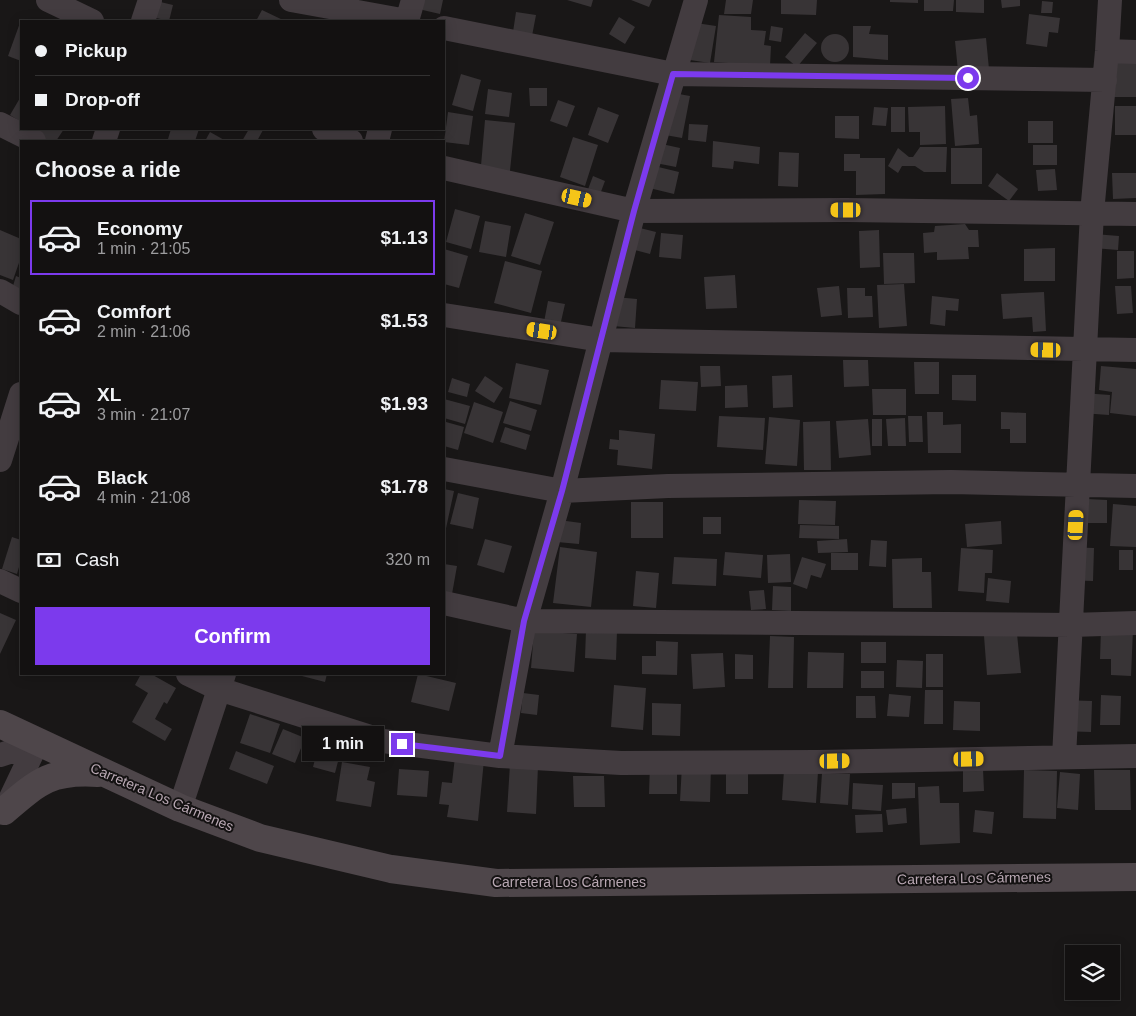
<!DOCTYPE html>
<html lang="en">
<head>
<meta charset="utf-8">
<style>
	:root { --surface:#131111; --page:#201f1f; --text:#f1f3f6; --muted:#9d9d9f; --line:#323131; --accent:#7c3aed }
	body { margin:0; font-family:Arial,sans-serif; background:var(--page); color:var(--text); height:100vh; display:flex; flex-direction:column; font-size:19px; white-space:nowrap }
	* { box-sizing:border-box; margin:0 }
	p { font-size:16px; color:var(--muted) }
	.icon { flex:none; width:28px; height:28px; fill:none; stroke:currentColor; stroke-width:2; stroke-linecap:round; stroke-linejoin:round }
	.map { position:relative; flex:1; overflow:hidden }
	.details { position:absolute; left:20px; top:140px; width:425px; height:535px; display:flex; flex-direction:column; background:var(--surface); border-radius:0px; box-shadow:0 2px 12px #0003,0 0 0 1px var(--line) }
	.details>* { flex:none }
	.guide { position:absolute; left:20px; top:20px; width:425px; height:110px; border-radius:0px; box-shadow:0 2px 12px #0003,0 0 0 1px var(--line); display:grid; align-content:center; height:110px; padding:0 15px; background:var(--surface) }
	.buttons { position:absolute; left:1065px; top:945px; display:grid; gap:10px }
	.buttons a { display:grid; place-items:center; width:55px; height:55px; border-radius:0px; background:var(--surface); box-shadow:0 2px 12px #0003,0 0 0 1px var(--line); font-size:25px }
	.end { position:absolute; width:22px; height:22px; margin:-11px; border:6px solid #7c3aed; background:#fff; box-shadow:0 0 0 2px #fff }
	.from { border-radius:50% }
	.bubble { position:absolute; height:35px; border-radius:0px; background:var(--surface); box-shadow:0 2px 12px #0003,0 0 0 1px var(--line); font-size:16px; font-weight:600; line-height:35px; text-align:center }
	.car { position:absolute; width:15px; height:30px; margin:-15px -8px; border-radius:6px; box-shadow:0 0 4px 1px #0007; background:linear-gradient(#f5c518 24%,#345 0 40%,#f5c518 0 76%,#345 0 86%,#f5c518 0) }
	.guide b { display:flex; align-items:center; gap:18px; height:48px; font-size:19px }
	.guide b+b { border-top:1px solid var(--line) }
	.guide i { width:12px; height:12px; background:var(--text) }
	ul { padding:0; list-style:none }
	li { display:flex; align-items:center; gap:15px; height:75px; margin:0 10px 8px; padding:0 5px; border:2px solid transparent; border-radius:0px }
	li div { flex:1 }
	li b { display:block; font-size:19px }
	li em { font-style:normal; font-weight:600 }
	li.selected { border-color:var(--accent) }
	li>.icon { width:45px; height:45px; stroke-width:1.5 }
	h2 { padding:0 15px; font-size:22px; line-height:60px }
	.pay { display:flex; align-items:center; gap:12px; height:55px; padding:0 15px; font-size:19px }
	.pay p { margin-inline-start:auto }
	.primary-button { display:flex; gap:10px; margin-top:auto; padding:10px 15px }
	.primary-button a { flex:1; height:58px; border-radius:0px; background:var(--accent); color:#fff; font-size:20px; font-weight:600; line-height:58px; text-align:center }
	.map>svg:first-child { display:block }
</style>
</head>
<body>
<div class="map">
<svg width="1136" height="1016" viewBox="0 0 1136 1016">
	<rect width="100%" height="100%" fill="#191717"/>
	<!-- building -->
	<path fill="#383436" d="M152,0L173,5L169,21L139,14Z
		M403,0H443L440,14L401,5Z
		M567,0H593L591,7Z
		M631,0H652L649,7Z
		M726,0H753L751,14H724Z
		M781,0H817L816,15L781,14Z
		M890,0H918V3L890,2Z
		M924,0H954L953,11H924Z
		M956,0H984V13L956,12Z
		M1001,0H1020V6L1002,8Z
		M1042,1L1053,2L1052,13H1041Z
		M262,10L285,21H256Z
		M516,12L536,15L532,36L513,32Z
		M1029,14L1060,18L1058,33L1049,32L1047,47L1026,44Z
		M719,15L751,17V30L766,31L764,45L771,46L770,66L714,62Z
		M619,17L635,27L625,44L609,34Z
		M21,20V61L8,56Z
		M696,23L716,26L710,63L690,60Z
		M771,26L783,28L781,42L769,40Z
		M853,26H871L869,34L888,35V60L853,57Z
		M805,33L817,43L797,67L785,57Z
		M821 48a14 14 0 1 1 28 0a14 14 0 1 1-28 0Z
		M986,38L989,69L958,71L955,41Z
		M1108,61H1136V97H1108Z
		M461,74L481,80L473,111L452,105Z
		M529,88H547V106H530Z
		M488,89L512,93L509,117L485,114Z
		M662,91L690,96L682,138L654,133Z
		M20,98L21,99V122L10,115Z
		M968,98L970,116L977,115L979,144L955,146L951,99Z
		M558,100L575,106L567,127L550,121Z
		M945,106L946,144L920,145V132H909L908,107Z
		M1115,106H1136V135H1115Z
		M598,107L619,115L608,143L588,135Z
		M874,107L888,108L886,126L872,125Z
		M891,107H905V132H891Z
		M448,112L473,116L469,145L444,142Z
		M835,116H859V139L835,138Z
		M485,120L515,123L509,180L480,177Z
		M1028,121H1053V143H1028Z
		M689,124L708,125L706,142L688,140Z
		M42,129H64L56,141H36L35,140Z
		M171,129H199L195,141H175L168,139Z
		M249,129L263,130L257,141H242Z
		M210,132L226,141H205Z
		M573,137L598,145L585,186L560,177Z
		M648,141L680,148L676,167L645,161Z
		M713,141L760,147L759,164L734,161L733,169L712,167Z
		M1033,145H1057V165H1033Z
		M920,147H947L946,172H924L915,166H902L898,173L888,166L898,148L909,157H913Z
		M951,148H982V184H951Z
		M779,152L799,153L798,187L778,186Z
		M844,154H860V158H885V194L856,195V171H844Z
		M646,164L679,172L674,194L641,186Z
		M1055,169L1057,190L1038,191L1036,170Z
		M997,173L1018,189L1009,201L988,186Z
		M1112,173H1136V198L1113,199Z
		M593,176L605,181L599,197L587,192Z
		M455,209L480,216L471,249L446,242Z
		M525,213L554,222L540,265L511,256Z
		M485,221L511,226L506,257L479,252Z
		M965,224L969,230H978L979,247H968L969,259L937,260V252L924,253L923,233L934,232L935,226Z
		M636,227L656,232L650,254L631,249Z
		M0,230L21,239V257L13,280L0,275Z
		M879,230L880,267L860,268L859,231Z
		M661,233L683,235L681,259L659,257Z
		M1094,234L1119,236L1118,250L1093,248Z
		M1055,248V281H1024V249Z
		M444,249L468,256L459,288L444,284Z
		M1117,251H1134V278L1117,279Z
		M883,253H914L915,283L884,284Z
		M505,261L542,271L531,313L494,303Z
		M735,275L737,308L706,309L704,277Z
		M16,276L21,278V295L13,286Z
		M904,284L907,326L879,328L877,285Z
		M839,286L842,315L821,317L817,288Z
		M1115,286H1131L1133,313L1117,314Z
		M847,288H865V296H872L873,317L848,318Z
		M1044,292L1046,331L1033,332L1032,317L1003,319L1001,294Z
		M604,296L637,299L635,328L602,325Z
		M932,296L959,299L958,311L946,310L945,326L930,324Z
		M548,301L565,304L560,326L544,322Z
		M843,360H868L869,386L844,387Z
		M914,362H939V394H915Z
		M516,363L549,370L541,405L509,398Z
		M700,366H720L721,386L701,387Z
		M1101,366L1136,369V416L1110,413L1112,392L1099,390Z
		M792,375L793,407L773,408L772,376Z
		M952,375H976V401L952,400Z
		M485,376L503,388L494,403L475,391Z
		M452,378L470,384L467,397L448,392Z
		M661,380L698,382L696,411L659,409Z
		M747,385L748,407L725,408V386Z
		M872,389H906V415H873Z
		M1082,393L1110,395L1109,415L1081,413Z
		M444,399L470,406L465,424L444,418Z
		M510,401L537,410L531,431L503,423Z
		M474,402L503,412L493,443L464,433Z
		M927,412H943V425L961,424V453H928Z
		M1001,412L1026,413V443H1010V429H1001Z
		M719,416L765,418L763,450L717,447Z
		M908,416H922L923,442H909Z
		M769,417L800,420L797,466L765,464Z
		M905,418L906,446H888L886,419Z
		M868,419L871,455L839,458L836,421Z
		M872,419H882V446H872Z
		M830,421L831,470H804L803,422Z
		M446,422L464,427L458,450L444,446Z
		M505,427L530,435L526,450L500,442Z
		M619,430L655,434L652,469L617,465L618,450L609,449L610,439L619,440Z
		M444,489L454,491L445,533H444Z
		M458,493L479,498L473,529L450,524Z
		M1087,499L1107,500V523H1086Z
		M799,500L836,501L835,525L798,524Z
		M631,502H663V538H631Z
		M1113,504L1136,506V547L1110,546Z
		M703,517H721V534H703Z
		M559,520L581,523L579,544L557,542Z
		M1001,521L1002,544L967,547L965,524Z
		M800,525L839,526V539L799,538Z
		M12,537L21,540V560L17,574L2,569Z
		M485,539L512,546L504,573L477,565Z
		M847,539L848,552L818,553L817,541Z
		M871,540L887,541L886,567L869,566Z
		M560,547L597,552L591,607L553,603Z
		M1065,547L1094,548L1093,581L1063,580Z
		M961,548L993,550L992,573H985L984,593L958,591Z
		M1119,550H1133V570H1119Z
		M725,552L763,555L761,578L723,575Z
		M831,553H858V570H831Z
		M790,554L791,582L768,583L767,555Z
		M674,557L717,559L716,586L672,584Z
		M802,557L826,564L821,578L811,575L807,589L793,584Z
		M922,558V572H931L932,608H893L892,559Z
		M444,564L457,566L452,594L444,592Z
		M636,571L659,573L656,608L633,606Z
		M988,578L1011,581L1009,603L986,601Z
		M773,586L791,587V611L772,610Z
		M764,590L766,609L751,610L749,591Z
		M0,613L16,620L0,654Z
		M1101,629L1133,630L1131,676L1111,675V659H1100Z
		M586,630L617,631L616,660L585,658Z
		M534,631L577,634L574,672L531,668Z
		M1017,634L1021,673L987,675L984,636Z
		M770,636L794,637L793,688H768Z
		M656,641L678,642L677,675L642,674V656H656Z
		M861,642H886V663H861Z
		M808,652L844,653L843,688H807Z
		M723,653L725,687L693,689L691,654Z
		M735,654L753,655V679H735Z
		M926,654H943V687H926Z
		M897,660L923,661L922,688L896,687Z
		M861,671H884V688H861Z
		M141,674H151L176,688L167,704L164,702L155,719L172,729L165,741L132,722L148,693L135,685Z
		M303,674H327L325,682L302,676Z
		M418,674L456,683L449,711L411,702Z
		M614,685L646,688L643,730L611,727Z
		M925,690H943V724H924Z
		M523,693L539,695L537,715L521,713Z
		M889,694L911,696L909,717L887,716Z
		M1101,695L1121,696L1120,725H1100Z
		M856,696H875L876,718H856Z
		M1060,700L1092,701L1091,732L1060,731Z
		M954,701L980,702V731L953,730Z
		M652,703L681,704L680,736L652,735Z
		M250,714L280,724L270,753L240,743Z
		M283,729L305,738L295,763L272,754Z
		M319,744L341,750L335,773L313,767Z
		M236,751L274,766L267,784L229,769Z
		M455,757L484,760L478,821L447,817L449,805L439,804L442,782L452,783Z
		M342,762L370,767L367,780L375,782L371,807L336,801Z
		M510,764L538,766L536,814L507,812Z
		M650,764L677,765V794H649Z
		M682,765L711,766L710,802L680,801Z
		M399,769L429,771L427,797L397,795Z
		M726,769H748V794H726Z
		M963,769H983L984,791L963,792Z
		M784,770L818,772L816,803L782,800Z
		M1024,770L1057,771L1056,819L1023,818Z
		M1094,770H1130L1131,810H1095Z
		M1060,772L1080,774L1078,810L1057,808Z
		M822,773L850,774L848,805L820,803Z
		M573,776H604L605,807H574Z
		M853,783L883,785L881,811L852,809Z
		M892,783H915V798L892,799Z
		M939,786L940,803H959L960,843L920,845L918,787Z
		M906,808L907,823L888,825L886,810Z
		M975,810L994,812L992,834L973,832Z
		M882,814L883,832L856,833L855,815Z"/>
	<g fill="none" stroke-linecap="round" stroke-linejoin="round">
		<!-- minor -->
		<path stroke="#433c40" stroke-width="24" d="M48,0L92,21
			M291,0L407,21
			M143,21L150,0
			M407,21L413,0
			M444,28L673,74L1105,80
			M1107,51L1136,52
			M0,124L34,141
			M324,129L351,141
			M104,141L108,129
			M377,141L380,129
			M444,168L634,211L846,210L1136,214
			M0,291L21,303
			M444,315L601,340L1136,350
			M0,460L21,394
			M444,469L562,491L668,486L951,482L1136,486
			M0,581L21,591
			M444,603L525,621L1071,625L1136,623
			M188,674L219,689L383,741L500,756L621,763L816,762L1136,756
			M0,755L37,743
			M500,756L525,621L562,491L634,211L696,0
			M1064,757L1092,213L1107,51L1110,0
			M180,808L224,674
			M5,810L37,743"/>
		<!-- secondary -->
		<path stroke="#4e464a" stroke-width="28" d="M0,724L180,808L260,838L391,869L496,883L1136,877
			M4,811C39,781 51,770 98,773"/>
	</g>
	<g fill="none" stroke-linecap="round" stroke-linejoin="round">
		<!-- route -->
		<path stroke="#7c3aed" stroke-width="6" d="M402,744L500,756L524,621L562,491L634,211L673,74L968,78"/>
	</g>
	<g text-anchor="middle" stroke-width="4" stroke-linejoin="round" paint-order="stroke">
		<!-- street labels -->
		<g font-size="14" fill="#b9a8b3" stroke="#141212">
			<text transform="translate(162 797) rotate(23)" y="5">Carretera Los Cármenes</text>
			<text transform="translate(974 878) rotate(-1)" y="5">Carretera Los Cármenes</text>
			<text x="569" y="887">Carretera Los Cármenes</text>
		</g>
	</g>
</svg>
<div class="buttons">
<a><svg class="icon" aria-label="layers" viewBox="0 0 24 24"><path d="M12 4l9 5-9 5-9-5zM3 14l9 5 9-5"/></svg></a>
</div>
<i class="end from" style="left:968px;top:78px"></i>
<i class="end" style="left:402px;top:744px"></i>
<div class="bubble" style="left:302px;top:726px;width:82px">1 min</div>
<i class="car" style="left:577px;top:198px;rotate:103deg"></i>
<i class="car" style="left:846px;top:210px;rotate:270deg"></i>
<i class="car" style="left:542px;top:331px;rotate:279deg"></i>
<i class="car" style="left:1046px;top:350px;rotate:271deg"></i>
<i class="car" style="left:1076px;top:525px;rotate:3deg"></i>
<i class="car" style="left:969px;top:759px;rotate:89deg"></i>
<i class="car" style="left:835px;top:761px;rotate:89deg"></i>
<div class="guide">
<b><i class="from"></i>Pickup</b>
<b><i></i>Drop-off</b>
</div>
<section class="details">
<h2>Choose a ride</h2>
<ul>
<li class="selected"><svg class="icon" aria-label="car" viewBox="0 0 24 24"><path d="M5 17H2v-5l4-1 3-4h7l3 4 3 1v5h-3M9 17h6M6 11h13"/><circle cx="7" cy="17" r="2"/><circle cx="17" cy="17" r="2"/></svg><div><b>Economy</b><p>1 min · 21:05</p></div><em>$1.13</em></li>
<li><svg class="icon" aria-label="car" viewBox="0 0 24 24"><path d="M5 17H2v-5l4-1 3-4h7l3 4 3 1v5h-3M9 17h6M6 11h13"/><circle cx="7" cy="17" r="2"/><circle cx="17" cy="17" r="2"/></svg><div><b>Comfort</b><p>2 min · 21:06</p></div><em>$1.53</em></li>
<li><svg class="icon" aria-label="car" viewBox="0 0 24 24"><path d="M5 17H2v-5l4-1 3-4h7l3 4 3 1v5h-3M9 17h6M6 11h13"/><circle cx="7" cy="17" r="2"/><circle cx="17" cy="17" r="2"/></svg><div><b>XL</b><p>3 min · 21:07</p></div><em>$1.93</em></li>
<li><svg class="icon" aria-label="car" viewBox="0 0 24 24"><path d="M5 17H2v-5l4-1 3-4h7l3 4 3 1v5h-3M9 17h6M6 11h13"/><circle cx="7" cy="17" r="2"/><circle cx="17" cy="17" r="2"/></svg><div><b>Black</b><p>4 min · 21:08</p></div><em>$1.78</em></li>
</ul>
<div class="pay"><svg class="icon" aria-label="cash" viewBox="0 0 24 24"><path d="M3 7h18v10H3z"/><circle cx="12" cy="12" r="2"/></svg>Cash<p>320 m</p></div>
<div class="primary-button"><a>Confirm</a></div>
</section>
</div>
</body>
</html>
